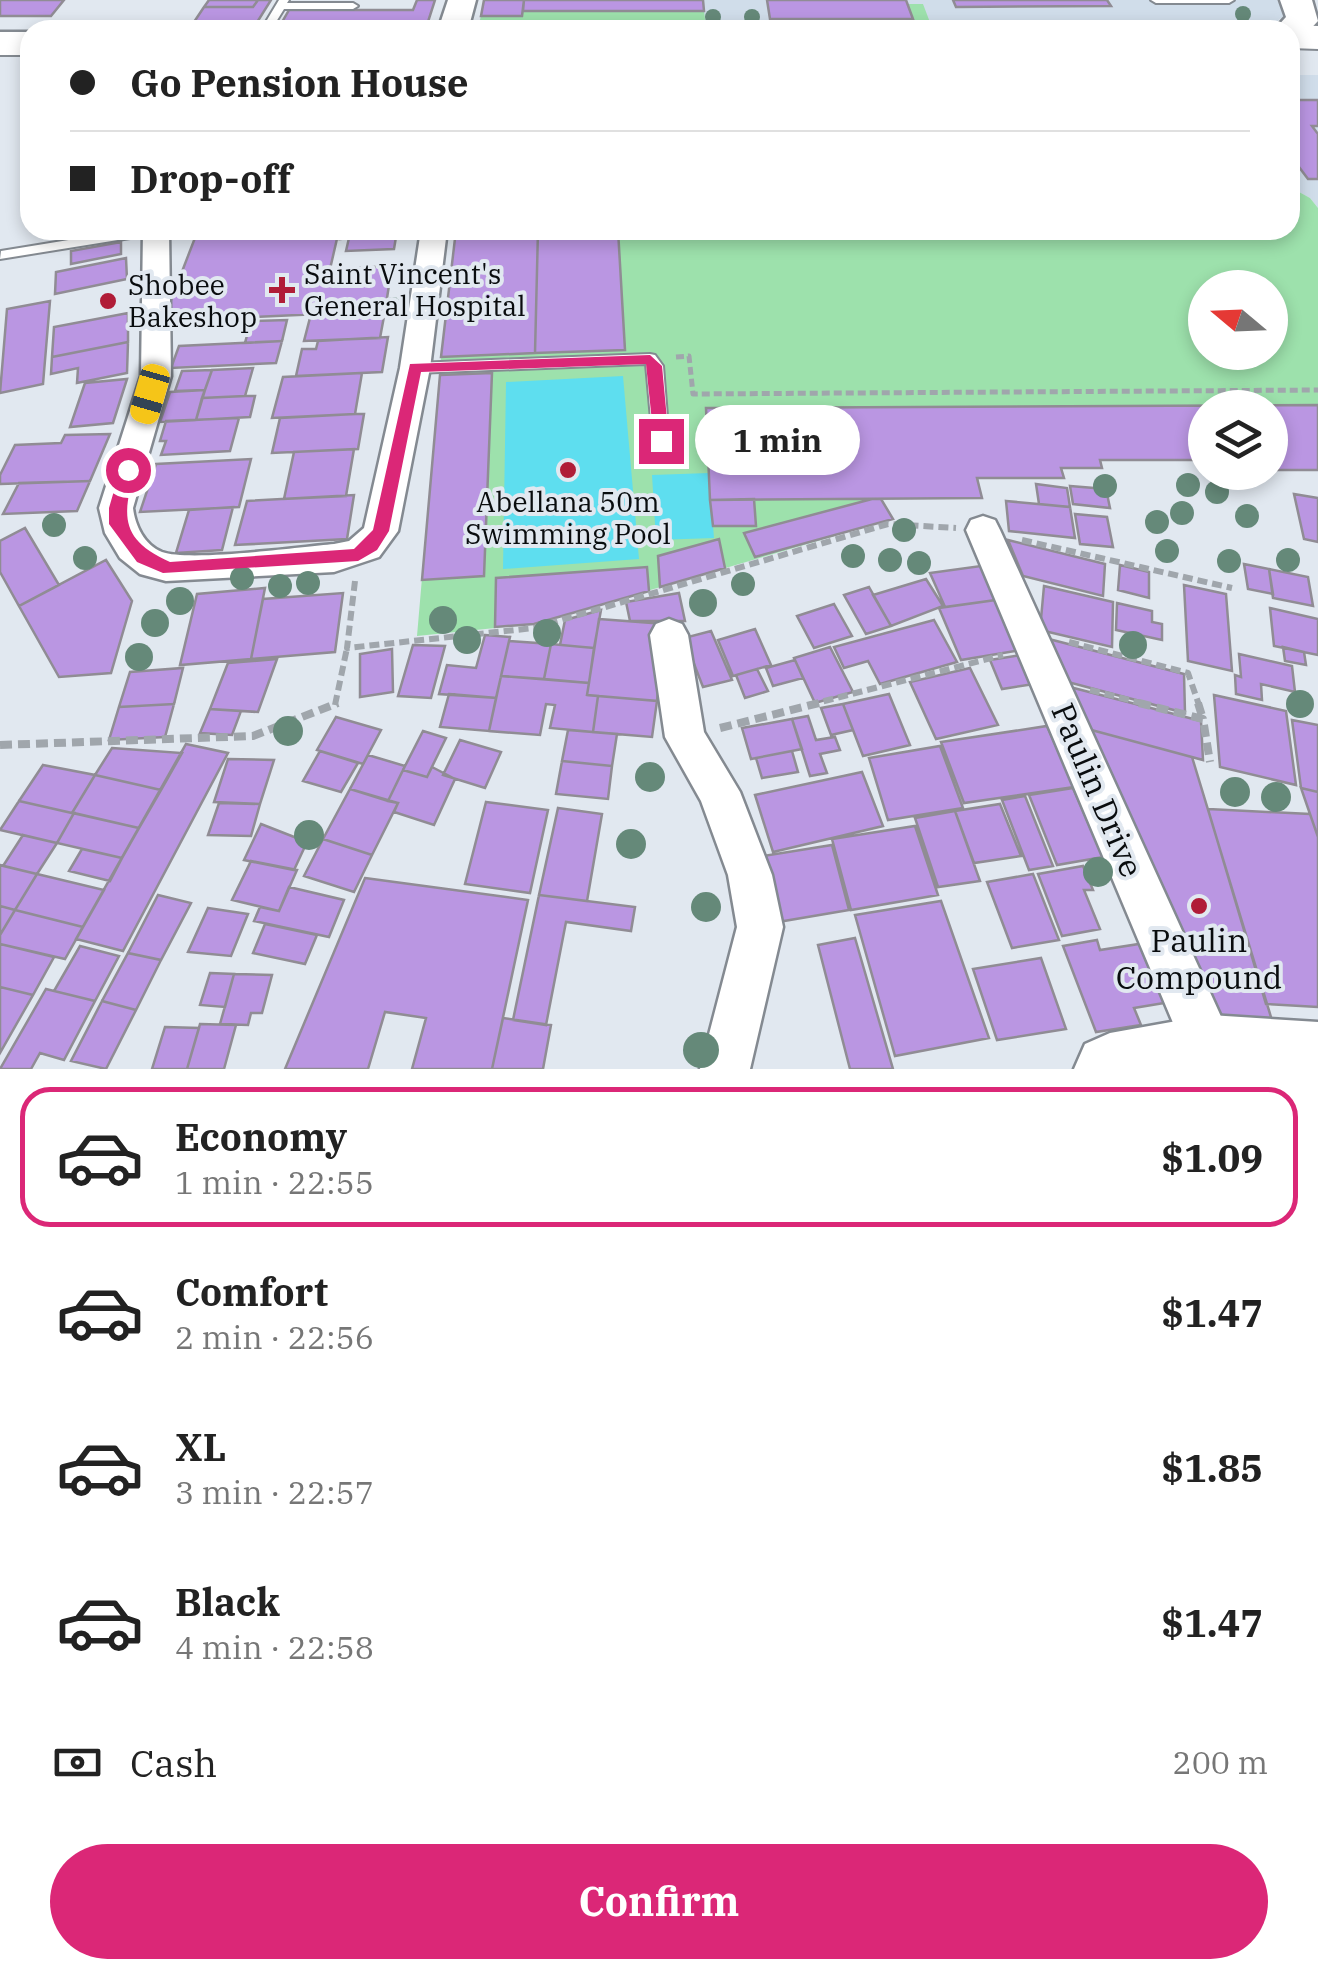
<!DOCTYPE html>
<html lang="en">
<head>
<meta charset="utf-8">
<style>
	:root { --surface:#fff; --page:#f2f2f2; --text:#222; --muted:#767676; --line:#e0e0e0; --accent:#db2777 }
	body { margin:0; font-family:"IBM Plex Serif",serif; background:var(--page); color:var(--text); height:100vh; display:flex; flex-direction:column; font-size:38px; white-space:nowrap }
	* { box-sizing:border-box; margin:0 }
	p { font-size:32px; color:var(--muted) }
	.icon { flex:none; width:55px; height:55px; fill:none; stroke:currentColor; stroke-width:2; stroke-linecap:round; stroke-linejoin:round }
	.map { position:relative; height:1069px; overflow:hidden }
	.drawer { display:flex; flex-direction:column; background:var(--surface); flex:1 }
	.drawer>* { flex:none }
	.top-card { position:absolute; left:20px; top:20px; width:1280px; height:220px; border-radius:30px; box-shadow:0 5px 15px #0003; display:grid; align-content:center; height:220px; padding:0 50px; background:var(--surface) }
	.needle { width:65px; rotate:289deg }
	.fabs { position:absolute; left:1188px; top:270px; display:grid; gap:20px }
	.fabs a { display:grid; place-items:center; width:100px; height:100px; border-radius:50%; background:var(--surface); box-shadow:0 5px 15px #0003; font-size:50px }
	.end { position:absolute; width:45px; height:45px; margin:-22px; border:12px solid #db2777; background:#fff; box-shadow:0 0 0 5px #fff }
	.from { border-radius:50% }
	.bubble { position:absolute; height:70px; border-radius:35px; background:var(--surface); box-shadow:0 5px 15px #0003; font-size:32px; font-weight:700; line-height:70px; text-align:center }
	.car { position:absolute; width:30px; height:60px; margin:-30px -15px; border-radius:12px; box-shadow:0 0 8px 2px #0007; background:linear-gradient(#f5c518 24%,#345 0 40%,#f5c518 0 76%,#345 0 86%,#f5c518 0) }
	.top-card b { display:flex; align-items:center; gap:35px; height:95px; font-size:38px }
	.top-card b+b { border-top:2px solid var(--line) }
	.top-card i { width:25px; height:25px; background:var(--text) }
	ul { padding:18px 0 0; list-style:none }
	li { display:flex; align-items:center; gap:30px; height:140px; margin:0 20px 15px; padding:0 30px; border:5px solid transparent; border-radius:30px }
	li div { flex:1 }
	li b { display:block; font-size:38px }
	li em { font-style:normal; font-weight:700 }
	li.on { border-color:var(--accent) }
	li>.icon { width:90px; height:90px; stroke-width:1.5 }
	.pay { display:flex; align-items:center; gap:25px; height:110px; padding:0 50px; font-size:38px }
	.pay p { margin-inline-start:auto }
	.primary-button { display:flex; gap:20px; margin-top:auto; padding:20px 50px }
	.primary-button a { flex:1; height:115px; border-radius:60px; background:var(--accent); color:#fff; font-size:40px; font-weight:700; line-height:115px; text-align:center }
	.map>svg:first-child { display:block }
</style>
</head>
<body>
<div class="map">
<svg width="1318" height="1069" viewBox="0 0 1318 1069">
	<rect width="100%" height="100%" fill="#e1e8f0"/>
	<!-- built -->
	<path fill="#d0ddea" d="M484,0H1277L1285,15L1276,22L478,28Z
		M1290,75H1318V208L1310,198L1290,187Z"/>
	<!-- green -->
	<path fill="#9de1ac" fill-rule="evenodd" d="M907,4H923L931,25H771L770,19H912Z
		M664,10L704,11L706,26L478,28L481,16H521L523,11Z
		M1290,187L1310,198L1318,208V470L1270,408H1205L1101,460L1102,468H1062L1064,478H978L982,498L882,499L893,519L534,624L417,636L441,357L625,349L618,230H1290ZM1205,288H1270V352H1205Z"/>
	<!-- water -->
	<path fill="#5edeef" d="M623,376L639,559L503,569L506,382Z
		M709,473L714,538L656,540L652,475Z"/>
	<!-- building -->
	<path fill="#ba96e2" stroke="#908c94" stroke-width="2.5" d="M0,0H64L51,16H0Z
		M209,0H258L253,7H204Z
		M258,0H271L256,24L192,25L204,7H253Z
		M417,0H435L427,25L281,24L289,10H413Z
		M484,0H524L522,16H481Z
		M524,0H703L704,11H523Z
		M767,0H906L913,19H770Z
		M953,0H1107L1111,6L956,7Z
		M1290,100H1318V126H1312L1318,134V179H1308L1290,155Z
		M198,230H339L330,269L392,266L385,311L163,321Z
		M342,230H412L397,231L394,249L346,251L349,238L340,239Z
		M456,230H538L535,353L441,357Z
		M538,230H618L625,350L535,353Z
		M121,242V254L71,264V251Z
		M126,258L127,279L55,294L56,272Z
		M50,301L43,384L0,393L7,309Z
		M385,311L380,338L304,341L311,314Z
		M128,313V342L52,357L54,327Z
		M287,320L282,341L245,343L251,321Z
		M388,337L382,372L296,376L302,349H316L318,341Z
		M282,341L276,363L171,368L179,346Z
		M128,342L127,373L77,383L78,368L51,374L52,357Z
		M253,368L245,396L202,398L212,370Z
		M212,370L205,390L175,391L182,371Z
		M362,373L355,414L272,418L283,377Z
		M492,373L484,576L422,580L440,375Z
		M127,379L113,423L70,427L85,383Z
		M205,390L196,420L160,422L170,392Z
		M245,396H255L250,417L196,420L202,398Z
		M1318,405V470H1270V408H1205V460H1100L1102,468H1061L1064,478H977L982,498L710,500L706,408Z
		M355,414H364L358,449L272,453L280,418Z
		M239,418L230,451L161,455L166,441H160L166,421Z
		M110,434L90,481L0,484V475L15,445L61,443L65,435Z
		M354,449L346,496L284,499L294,452Z
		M251,459L239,507L140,512L156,464Z
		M90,481L77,511L3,514L19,483Z
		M1036,484L1067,488L1070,507L1039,504Z
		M1070,486L1106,489L1110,508L1073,504Z
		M1294,494L1318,498V542L1304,539Z
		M354,495L347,539L235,545L247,501Z
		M754,499L756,526H713L710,500Z
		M872,499H881L893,519L755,557L744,533Z
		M1006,501L1070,507L1075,538L1009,531Z
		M233,507L222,550L176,553L189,510Z
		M1075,514L1107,517L1113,547L1080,544Z
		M25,528L59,585L19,606L0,572V541Z
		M719,539L725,568L660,587L658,556Z
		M1008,540L1105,564L1103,596L1023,576Z
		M106,560L132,601L111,673L59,677L19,606Z
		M1244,564L1269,569L1273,594L1248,589Z
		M988,565L1003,599L945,607L930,573Z
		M1120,565L1149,572V598L1118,590Z
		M647,567L649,591L534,624L495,627L496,578Z
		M1269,569L1308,577L1313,606L1273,598Z
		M926,579L943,606L891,626L873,595Z
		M1184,585L1226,594L1232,671L1188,661Z
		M1044,586L1113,602L1112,647L1040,630Z
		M869,587L891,626L866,634L844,595Z
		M265,588L251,659L180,665L197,594Z
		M343,593L335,652L251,659L263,599Z
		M679,593L685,621H630L626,602Z
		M1003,599L1027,649L961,660L939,608Z
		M1117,603L1152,611V622L1162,624V640L1116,630Z
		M834,604L852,636L814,648L797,616Z
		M1270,608L1318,619V655L1274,646Z
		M601,610L594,648L560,645L565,620Z
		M599,619L665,624L657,701L587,695Z
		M934,620L957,662L880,684L868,661L844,668L834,647Z
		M755,629L771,665L733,676L718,640Z
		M711,631L732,680L703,687L684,638Z
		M485,635L510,637L496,698L439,694L447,665L476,668Z
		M1045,638L1184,674L1185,713L1064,681Z
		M509,641L551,644L544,679L501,676Z
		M551,644L594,648L589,683L544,679Z
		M413,645L445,646L431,698L398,696Z
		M830,647L853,692L815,703L794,658Z
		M1283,647L1304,652L1306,665L1285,661Z
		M392,649L393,692L360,697V654Z
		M1239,654L1292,666L1295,692L1261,684L1262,700L1236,694L1235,675L1241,677Z
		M1021,655L1034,684L1002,689L990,660Z
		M277,659L258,712L210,709L228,663Z
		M795,660L803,678L773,686L766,668Z
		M183,668L174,704L119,707L130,672Z
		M970,668L998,725L936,739L910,682Z
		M757,669L768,691L745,698L736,675Z
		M501,676L589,683L587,695L598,696L593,732L550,728L555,705L546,704L540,735L489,731Z
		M1066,686L1201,721L1203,760L1084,728Z
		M449,694L496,698L489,731L440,727Z
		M889,694L910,745L863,756L843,704Z
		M1214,695L1286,711L1296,785L1220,767Z
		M598,696L657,701L652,737L593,732Z
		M174,704L165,737L109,740L119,707Z
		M843,704L853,730L831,735L821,708Z
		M210,709L241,711L232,735L200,733Z
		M808,716L816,740L835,737L840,750L820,754L827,773L810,776L792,719Z
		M336,717L381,730L363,764L317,750Z
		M792,719L802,749L751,759L742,728Z
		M1292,720L1318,725V792L1301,788Z
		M1047,726L1074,787L964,803L941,742Z
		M1084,728L1192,757L1274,1027L1211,1023Z
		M568,730L617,734L612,766L562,761Z
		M423,731L446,738L427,777L403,770Z
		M460,740L501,752L485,788L443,775Z
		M186,744L228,753L123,951L76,939Z
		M940,746L963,808L888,820L869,758Z
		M112,748L182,753L161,790L95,775Z
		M320,751L358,763L341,792L303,781Z
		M792,751L798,772L762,778L756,758Z
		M368,755L405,766L388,801L350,789Z
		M228,759L274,760L260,804L214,802Z
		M562,761L612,766L608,799L556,794Z
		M43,765L95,775L72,813L19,801Z
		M432,767L455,779L434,825L394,812L398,803L388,801L403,770L427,777Z
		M862,772L883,826L773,852L755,795Z
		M95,775L161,790L139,828L72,813Z
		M1073,788L1103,857L1057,865L1029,795Z
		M1301,788L1318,792V837L1310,814Z
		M350,789L398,803L372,855L323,839Z
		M1025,796L1053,866L1029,870L1002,800Z
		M19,801L72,813H74L57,843L0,830Z
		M486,802L548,810L530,893L465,884Z
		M219,803L260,804L251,836L208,835Z
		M1000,804L1021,856L974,863L955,811Z
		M558,808L602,814L587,901L539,895Z
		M1208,809L1310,814L1318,837V1007L1266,1004Z
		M955,811L980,881L938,887L915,818Z
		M74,813L139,828L122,858L57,843Z
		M261,824L307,842L294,870L244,860Z
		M915,826L938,895L851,910L832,839Z
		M23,835L57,843L37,874L3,866Z
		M323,839L372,855L354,892L304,876Z
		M832,845L849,910L778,922L763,856Z
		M82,849L122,858L110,881L69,871Z
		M251,861L297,870L279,911L232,900Z
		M0,865L37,874L15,910L0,906Z
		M1083,866L1093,890H1084L1100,929L1062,936L1038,874Z
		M37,874L104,890L83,927L15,910Z
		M1033,874L1059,940L1012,948L987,882Z
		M365,878L528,900L492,1069H412L426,1018L385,1012L368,1069H285Z
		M289,887L344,900L329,937L254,921L260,907L279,911Z
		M158,895L191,903L161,960L128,953Z
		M539,895L635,907L631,931L566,922L546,1025L513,1020Z
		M941,901L989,1038L895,1056L855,915Z
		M0,906L15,910L0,935Z
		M208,908L248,914L231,956L188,952Z
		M15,910L83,927L65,959L0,944V935Z
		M265,924L317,935L305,964L253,953Z
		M855,938L893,1069H850L818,945Z
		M1097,940L1100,950L1139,944L1164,1003L1134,1008L1141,1025L1096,1032L1063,946Z
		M0,944L54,957L33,995L0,987Z
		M80,946L119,956L95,1001L54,991Z
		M128,953L161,960L136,1010L102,1001Z
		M1041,958L1066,1029L997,1040L973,969Z
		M210,973L234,974L225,1007L200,1005Z
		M234,974L272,975L262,1013H251L248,1025L220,1024Z
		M0,987L33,995L0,1053Z
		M46,989L95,1001L64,1060L40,1053L31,1069H0Z
		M102,1001L136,1010L106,1069L71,1061Z
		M503,1018L551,1025L543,1069H492Z
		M200,1024L236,1025L224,1069H187Z
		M165,1027L199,1028L187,1069H152Z"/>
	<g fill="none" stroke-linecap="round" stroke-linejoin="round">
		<defs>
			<path id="lane" d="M279,0H289L287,3H353L358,6L353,9H284L271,30H261Z
				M1151,0H1234L1229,3H1156Z
				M745,23H753L754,30H744Z
				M1290,42L1318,43V49L1290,48Z
				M0,49H30V55H0Z
				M130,230H162L155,234L0,259L1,251Z
				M650,354L655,355L663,366L669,441L661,447L653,441L646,364L415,373L407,368L415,363Z"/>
			<path id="street" d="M143,230H169L171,376L133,508C135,525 144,545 162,552C190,562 299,547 334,544L349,541L364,528L400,368L421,230H447L430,368L398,531L379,557L334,572L166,581L140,574L120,558L105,533L99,508L141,376Z
				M983,516L995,520L1000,530L1228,1032L1235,1050L1228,1068H1192L966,530L971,520Z
				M669,619L682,624L688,635L704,732L740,792L772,875L783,927L750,1069H700L737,927L728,875L701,801L665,737L650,635L656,624Z"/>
			<path id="secondary" d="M448,0H476L468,30H438Z
				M1290,25L1318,26V44L1290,43V30H1278Z
				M0,32H30V50H0Z
				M1210,1015L1318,1022V1069H1074L1085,1044L1110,1033Z"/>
			<path id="primary" d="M1280,0H1312L1318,21L1302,38L1290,41V30H1274L1286,17Z"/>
		</defs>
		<!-- lane casing -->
		<use href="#lane" stroke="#848a91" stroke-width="4"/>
		<!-- street casing -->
		<use href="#street" stroke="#848a91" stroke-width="5"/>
		<!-- secondary casing -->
		<use href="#secondary" stroke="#848a91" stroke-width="5"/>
		<!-- primary casing -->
		<use href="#primary" stroke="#848a91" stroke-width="5"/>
		<!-- path-far2 -->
		<path stroke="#a0a6ac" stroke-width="5" stroke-dasharray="8 4" stroke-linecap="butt" d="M676,357L689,356L693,394L1318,390"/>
		<!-- path-far1 -->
		<path stroke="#a0a6ac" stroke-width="6" stroke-dasharray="10 5" stroke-linecap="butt" d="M1022,540L1232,588
			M355,581L347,648L534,628L888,524L956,528
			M1069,642L1188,673L1199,705
			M1090,690L1149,705
			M335,705L347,648
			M809,705L1003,655"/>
		<!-- path -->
		<path stroke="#a0a6ac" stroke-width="8" stroke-dasharray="12 6" stroke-linecap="butt" d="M1139,703L1203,719L1210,762
			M1198,703L1203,719
			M720,728L819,703
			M0,745L253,736L338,703"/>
		<!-- lane -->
		<use href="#lane" fill="#fff" fill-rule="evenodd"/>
		<!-- street -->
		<use href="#street" fill="#fff" fill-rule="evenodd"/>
		<!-- secondary -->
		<use href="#secondary" fill="#fff" fill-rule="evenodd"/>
		<!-- primary -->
		<use href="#primary" fill="#fff" fill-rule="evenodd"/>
	</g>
	<!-- trees -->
	<g fill="#658979">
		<circle cx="1243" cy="14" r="8"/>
		<circle cx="713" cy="17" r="8"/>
		<circle cx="752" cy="17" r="8"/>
		<circle cx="393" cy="307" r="10"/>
		<circle cx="1188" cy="485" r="12"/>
		<circle cx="1105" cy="486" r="12"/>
		<circle cx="1217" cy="492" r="12"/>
		<circle cx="1182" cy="513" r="12"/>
		<circle cx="1247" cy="516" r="12"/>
		<circle cx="1157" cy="522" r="12"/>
		<circle cx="54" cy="525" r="12"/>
		<circle cx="904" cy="530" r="12"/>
		<circle cx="1167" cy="551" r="12"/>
		<circle cx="853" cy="556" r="12"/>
		<circle cx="85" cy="558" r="12"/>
		<circle cx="890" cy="560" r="12"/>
		<circle cx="1288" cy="560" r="12"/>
		<circle cx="1229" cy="561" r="12"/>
		<circle cx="919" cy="563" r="12"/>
		<circle cx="242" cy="578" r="12"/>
		<circle cx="308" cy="583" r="12"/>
		<circle cx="743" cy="584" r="12"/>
		<circle cx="280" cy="586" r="12"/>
		<circle cx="180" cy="601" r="14"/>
		<circle cx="703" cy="603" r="14"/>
		<circle cx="443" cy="620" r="14"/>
		<circle cx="155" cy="623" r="14"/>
		<circle cx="547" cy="633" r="14"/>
		<circle cx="467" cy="640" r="14"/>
		<circle cx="1133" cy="645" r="14"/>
		<circle cx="139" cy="657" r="14"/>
		<circle cx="1300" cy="704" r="14"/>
		<circle cx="288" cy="731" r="15"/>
		<circle cx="650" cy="777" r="15"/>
		<circle cx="1235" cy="792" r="15"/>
		<circle cx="1276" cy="797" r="15"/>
		<circle cx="309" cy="835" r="15"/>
		<circle cx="631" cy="844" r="15"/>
		<circle cx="1098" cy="872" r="15"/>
		<circle cx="706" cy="907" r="15"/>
		<circle cx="701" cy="1050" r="18"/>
	</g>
	<!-- route -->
	<path fill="#db2777" d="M650,355L662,366L669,441L661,447L654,441L646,364L421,372L389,531L377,550L358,561L163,573L137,562L109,524V508L120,470L128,464L135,470C122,516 120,540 170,562L354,549L373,530L410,364Z"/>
	<!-- markers -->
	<g fill="#b01c37" stroke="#e1e8f0" stroke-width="4">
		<path d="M277 275h10v10h10v10h-10v10h-10v-10h-10v-10h10z"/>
		<circle cx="108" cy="301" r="10"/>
		<circle cx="568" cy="470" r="10"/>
		<circle cx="1199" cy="906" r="10"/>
	</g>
	<g text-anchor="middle" stroke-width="8" stroke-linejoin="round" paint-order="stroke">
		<!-- poi labels -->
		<g font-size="28" fill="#090c0e" stroke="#e1e8f0" text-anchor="start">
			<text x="304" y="284">Saint Vincent's<tspan x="304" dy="32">General Hospital</tspan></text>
			<text x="128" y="295">Shobee<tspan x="128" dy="32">Bakeshop</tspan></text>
			<text x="568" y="512" text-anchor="middle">Abellana 50m<tspan x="568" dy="32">Swimming Pool</tspan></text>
		</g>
		<!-- near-street labels -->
		<g font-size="32" fill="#090c0e" stroke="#e1e8f0">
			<text transform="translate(1097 790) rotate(67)" y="11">Paulin Drive</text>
		</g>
		<!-- near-poi labels -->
		<g font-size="32" fill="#090c0e" stroke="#e1e8f0">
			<text x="1199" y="952">Paulin<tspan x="1199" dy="37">Compound</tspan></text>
		</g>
	</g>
</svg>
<div class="fabs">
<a><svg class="needle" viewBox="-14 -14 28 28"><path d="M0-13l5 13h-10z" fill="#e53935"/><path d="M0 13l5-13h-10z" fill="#767676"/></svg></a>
<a><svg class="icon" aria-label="layers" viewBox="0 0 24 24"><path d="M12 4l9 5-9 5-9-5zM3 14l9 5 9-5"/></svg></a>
</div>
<i class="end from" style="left:128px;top:470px"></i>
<i class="end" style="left:661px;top:441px"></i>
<div class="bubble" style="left:695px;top:405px;width:165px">1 min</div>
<i class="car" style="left:150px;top:394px;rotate:196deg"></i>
<div class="top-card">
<b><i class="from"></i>Go Pension House</b>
<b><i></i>Drop-off</b>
</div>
</div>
<section class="drawer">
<ul>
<li class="on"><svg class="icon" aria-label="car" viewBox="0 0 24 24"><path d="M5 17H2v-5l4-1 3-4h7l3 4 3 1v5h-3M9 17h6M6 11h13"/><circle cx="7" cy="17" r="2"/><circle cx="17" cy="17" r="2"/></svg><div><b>Economy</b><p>1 min · 22:55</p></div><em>$1.09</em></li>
<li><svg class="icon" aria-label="car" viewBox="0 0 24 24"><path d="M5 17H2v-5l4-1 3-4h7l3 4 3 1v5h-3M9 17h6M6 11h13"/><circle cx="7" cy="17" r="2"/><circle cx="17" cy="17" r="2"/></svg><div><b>Comfort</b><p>2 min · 22:56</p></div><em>$1.47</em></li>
<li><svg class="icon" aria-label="car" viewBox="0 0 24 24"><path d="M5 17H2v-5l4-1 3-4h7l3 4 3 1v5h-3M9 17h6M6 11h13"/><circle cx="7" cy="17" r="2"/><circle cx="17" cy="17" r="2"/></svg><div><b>XL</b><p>3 min · 22:57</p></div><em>$1.85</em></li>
<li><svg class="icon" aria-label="car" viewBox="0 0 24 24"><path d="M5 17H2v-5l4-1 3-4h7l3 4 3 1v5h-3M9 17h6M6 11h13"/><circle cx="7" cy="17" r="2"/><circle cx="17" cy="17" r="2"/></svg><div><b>Black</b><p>4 min · 22:58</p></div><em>$1.47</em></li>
</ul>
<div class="pay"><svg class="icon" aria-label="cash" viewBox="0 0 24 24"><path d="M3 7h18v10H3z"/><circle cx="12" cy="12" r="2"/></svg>Cash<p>200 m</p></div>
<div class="primary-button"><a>Confirm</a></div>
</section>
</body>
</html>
